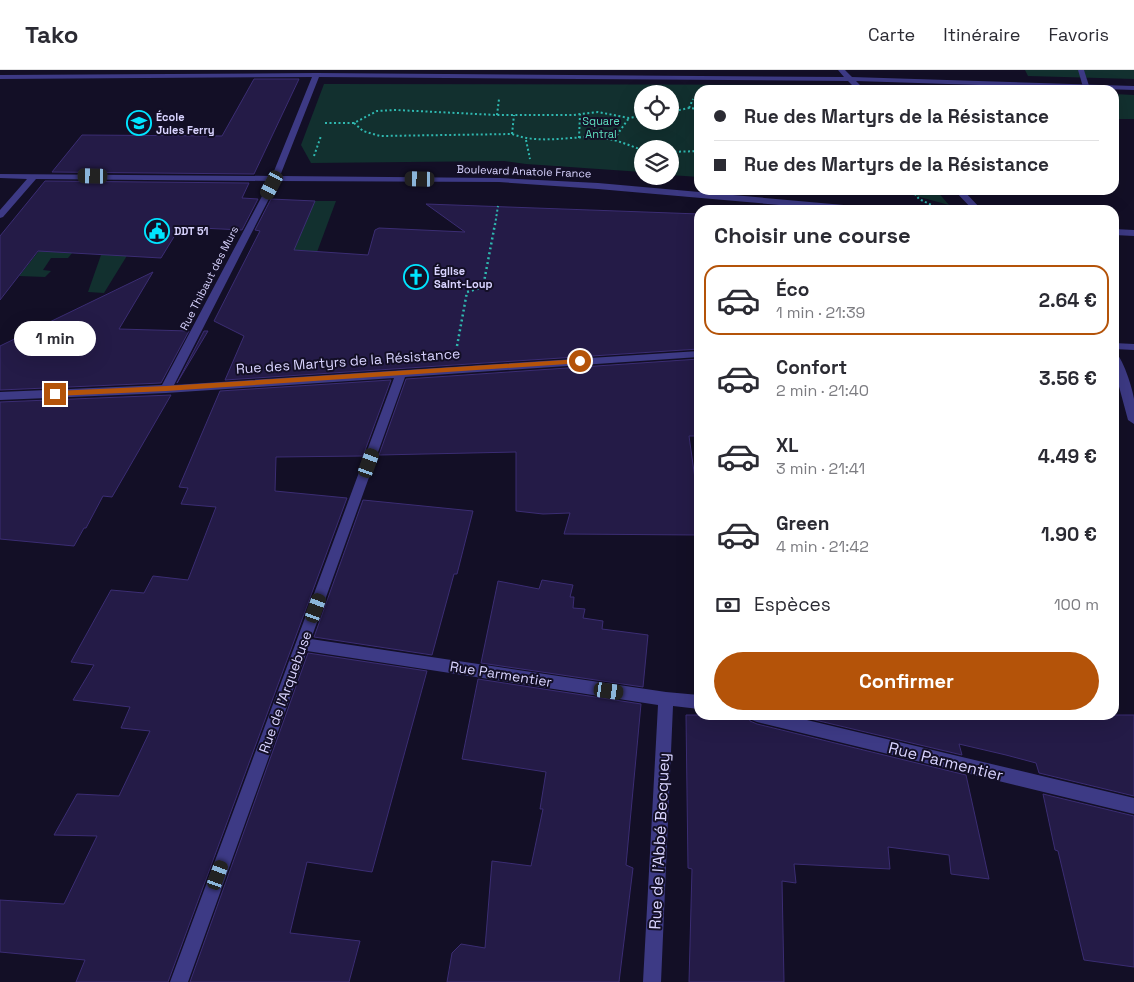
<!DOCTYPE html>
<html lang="fr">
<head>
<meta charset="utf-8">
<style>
	:root { --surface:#fff; --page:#f2f2f3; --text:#2b2b33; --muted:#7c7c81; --line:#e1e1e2; --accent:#b45309 }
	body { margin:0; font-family:"Space Grotesk",sans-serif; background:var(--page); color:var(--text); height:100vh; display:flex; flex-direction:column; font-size:19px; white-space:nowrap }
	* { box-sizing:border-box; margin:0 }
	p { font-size:16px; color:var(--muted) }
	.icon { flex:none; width:28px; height:28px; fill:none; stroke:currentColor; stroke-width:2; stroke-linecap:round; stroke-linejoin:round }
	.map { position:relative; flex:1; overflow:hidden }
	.side { position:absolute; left:694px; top:135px; width:425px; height:515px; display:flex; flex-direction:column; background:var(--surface); border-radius:15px; box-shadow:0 5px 20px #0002 }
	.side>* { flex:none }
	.guide { position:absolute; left:694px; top:15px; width:425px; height:110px; border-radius:15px; box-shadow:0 5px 20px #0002; display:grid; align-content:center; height:110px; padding:0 20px; background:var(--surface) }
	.fabs { position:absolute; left:634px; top:15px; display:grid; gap:10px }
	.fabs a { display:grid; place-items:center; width:45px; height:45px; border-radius:50%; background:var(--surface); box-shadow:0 5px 20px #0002; font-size:25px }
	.end { position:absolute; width:22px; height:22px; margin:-11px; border:6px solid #b45309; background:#fff; box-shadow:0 0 0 2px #fff }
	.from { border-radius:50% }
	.bubble { position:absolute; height:35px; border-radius:18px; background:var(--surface); box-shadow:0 5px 20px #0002; font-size:16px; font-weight:600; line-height:35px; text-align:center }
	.car { position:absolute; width:15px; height:30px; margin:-15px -8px; border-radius:6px; box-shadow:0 0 4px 1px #0007; background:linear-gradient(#222 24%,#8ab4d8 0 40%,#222 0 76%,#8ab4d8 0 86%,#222 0) }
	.guide b { display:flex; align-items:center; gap:18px; height:48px; font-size:19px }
	.guide b+b { border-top:1px solid var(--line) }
	.guide i { width:12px; height:12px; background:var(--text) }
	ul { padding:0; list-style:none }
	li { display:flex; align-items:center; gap:15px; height:70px; margin:0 10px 8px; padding:0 10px; border:2px solid transparent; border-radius:15px }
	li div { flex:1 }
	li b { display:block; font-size:19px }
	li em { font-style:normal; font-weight:600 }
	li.active { border-color:var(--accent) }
	li>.icon { width:45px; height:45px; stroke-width:1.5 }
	h2 { padding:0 20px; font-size:22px; line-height:60px }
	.pay { display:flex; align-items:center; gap:12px; height:55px; padding:0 20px; font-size:19px }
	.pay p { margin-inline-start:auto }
	.action { display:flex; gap:10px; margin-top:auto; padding:10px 20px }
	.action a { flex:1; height:58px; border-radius:30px; background:var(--accent); color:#fff; font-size:20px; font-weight:600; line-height:58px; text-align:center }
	header { display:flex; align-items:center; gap:30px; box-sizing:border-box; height:70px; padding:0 25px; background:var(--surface); border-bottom:1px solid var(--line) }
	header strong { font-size:24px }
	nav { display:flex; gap:28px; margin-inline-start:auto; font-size:18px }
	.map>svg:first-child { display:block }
</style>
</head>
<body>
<header>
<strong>Tako</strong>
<nav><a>Carte</a><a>Itinéraire</a><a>Favoris</a></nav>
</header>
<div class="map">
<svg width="1134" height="912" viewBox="0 0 1134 912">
	<rect width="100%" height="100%" fill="#130f26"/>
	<!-- green -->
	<path fill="#12302f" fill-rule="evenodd" d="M1025,0H1134V9L1028,6Z
		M324,14L831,15L844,20H699V107L670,105V79H642V102L526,94L504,91L311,93L301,75ZM642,24H670V51H642Z
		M1114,24L1134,25V49H1114Z
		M864,120H936L949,135L905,123Z
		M315,131H336L317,182L290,180Z
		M42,177L73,182L68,188H51L43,200L51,201L45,207L19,206Z
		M128,184L104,223L88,222L101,185Z"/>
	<!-- building -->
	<path fill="#241b47" stroke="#3b2d73" d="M254,9H299L254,104L52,102L82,65L222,66Z
		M45,111L249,113L242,128L258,129L242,160L180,157L161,188L38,181L0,230V166Z
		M271,129L315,131L294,180L368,185L375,160L379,158L465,162L426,134L699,144V279L225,310L244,266L214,251L260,161L255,160Z
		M153,202L119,259L189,261L161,313L0,320V276Z
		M204,261H208L177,313Z
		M699,289V366H689L699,437V465L564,464L570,443L543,444L516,441V382L379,385L406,309Z
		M391,310L363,386L276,387L275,421L347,428L168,912H76L85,890L0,882V830L64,834L97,766L54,765L77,724L119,726L150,661L121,658L130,637L73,630L94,595L71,592L111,520L144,523L153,506L188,510L216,437L181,434L188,418L179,417L220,321Z
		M171,325L112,427L103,426L86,458H84L74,476L0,469V332Z
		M363,430L473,441L457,504H454L432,585L314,567Z
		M542,510L573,515L570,527H574L573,538L585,539L583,548L603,551L602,559L648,565L643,617L481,593L498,511L539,519Z
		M308,583L427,601L372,802L307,792L290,863L360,871L349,912H190Z
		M478,609L641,634L626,795L633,798L619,912H447L452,883L461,874L485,878L492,791L531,796L543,739H540L546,702L462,689Z
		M686,645H748L750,651L757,654L966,705L989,809L951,804L949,785L888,777L890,799L794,794L796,813L782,811L784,912H689L692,799L688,798Z
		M794,645H1134V726L1039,703L1036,693L1006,685L959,674L962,685Z
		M1043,724L1134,746V897L1084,890L1058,781L1055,780Z"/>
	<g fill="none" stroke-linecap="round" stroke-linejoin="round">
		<!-- path-far1 -->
		<path stroke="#2fb8b0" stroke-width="2" stroke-dasharray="2 2.5" stroke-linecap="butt" d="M689,38L693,29
			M670,42L689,38L699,39
			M497,45L499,29
			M325,53H354L377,41L396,40L497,45H573L598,42L629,48L642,46
			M354,53L363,61L380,66L512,64C539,74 565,67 593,67C610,67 626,74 642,80
			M512,64L514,45
			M579,68L580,44
			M614,69L629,48
			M526,70L530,89
			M670,82L699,81
			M314,86L321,66
			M912,120L919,129L942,140
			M495,155L498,136"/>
		<!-- path -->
		<path stroke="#2fb8b0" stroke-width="2.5" stroke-dasharray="2 3" stroke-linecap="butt" d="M457,276L467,222L483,217L495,154"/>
		<!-- service -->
		<path fill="#3d3a85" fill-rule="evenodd" d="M1078,0H1084L1090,19L1083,17Z"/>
		<!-- minor -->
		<path fill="#3d3a85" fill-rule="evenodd" d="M838,0H845L852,7L1134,16V20L856,11L865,20H857L848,11L319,7L280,106L499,108L598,113L866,137L870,140H837L598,119L499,112L278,111L174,315L699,281V287L405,307L311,569L666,622L699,625V639L673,636L661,912H643L658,635L307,581L188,912H170L394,308L166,323L0,330V322L162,315L270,111L36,109L3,147L0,148V140L27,109L0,108V104L272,106L312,7L0,9V5L316,3L844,7Z
			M954,120H963L982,140H973Z
			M1114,159L1134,160V166L1114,165Z
			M1114,273L1134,274V280L1114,279Z
			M1114,282C1122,284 1133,320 1134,329C1134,337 1134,346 1134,354L1128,350L1114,298Z
			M750,645H786L1134,728V744L757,652L752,650Z"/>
	</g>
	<!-- route -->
	<path fill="#b45309" d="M580,289L582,290V293L166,321L55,326L52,324L55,321L166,316Z"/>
	<!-- icons -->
	<defs>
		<symbol id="school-ring" viewBox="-11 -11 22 22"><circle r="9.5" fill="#130f26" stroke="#00e5ff" stroke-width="1.5"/><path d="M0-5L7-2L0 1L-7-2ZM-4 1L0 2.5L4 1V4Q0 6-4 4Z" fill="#00e5ff"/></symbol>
		<symbol id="civic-ring" viewBox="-11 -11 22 22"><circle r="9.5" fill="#130f26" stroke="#00e5ff" stroke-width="1.5"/><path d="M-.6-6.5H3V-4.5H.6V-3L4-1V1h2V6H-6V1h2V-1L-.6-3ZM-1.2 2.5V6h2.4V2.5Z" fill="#00e5ff"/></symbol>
		<symbol id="church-ring" viewBox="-11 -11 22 22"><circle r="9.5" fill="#130f26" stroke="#00e5ff" stroke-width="1.5"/><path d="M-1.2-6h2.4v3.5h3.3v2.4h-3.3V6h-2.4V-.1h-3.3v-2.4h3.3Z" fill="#00e5ff"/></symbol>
	</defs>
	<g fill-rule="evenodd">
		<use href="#school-ring" x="125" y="39" width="28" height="28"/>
		<use href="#civic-ring" x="143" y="147" width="28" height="28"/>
		<use href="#church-ring" x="402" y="193" width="28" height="28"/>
	</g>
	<g text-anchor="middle" stroke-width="4" stroke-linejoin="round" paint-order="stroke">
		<!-- far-poi labels -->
		<g font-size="11" font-weight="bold" fill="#d9d4ff" stroke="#130f26" text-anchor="start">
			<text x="156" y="51">École<tspan x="156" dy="13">Jules Ferry</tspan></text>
			<text x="174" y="165">DDT 51</text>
			<text x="434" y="205">Église<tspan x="434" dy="13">Saint-Loup</tspan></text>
		</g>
		<!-- far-park labels -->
		<g font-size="11" fill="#5fe0c0" stroke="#130f26">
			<text x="601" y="55">Square<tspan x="601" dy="13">Antral</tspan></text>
		</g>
		<!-- far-street labels -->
		<g font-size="11" fill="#d9d4ff" stroke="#130f26">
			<text transform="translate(524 101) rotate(2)" y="4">Boulevard Anatole France</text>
			<text transform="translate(209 208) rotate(-63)" y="4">Rue Thibaut des Murs</text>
		</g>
		<!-- street labels -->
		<g font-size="14" fill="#d9d4ff" stroke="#130f26">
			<text transform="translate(348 291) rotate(-4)" y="5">Rue des Martyrs de la Résistance</text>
			<text transform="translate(501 604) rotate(9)" y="5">Rue Parmentier</text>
			<text transform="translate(285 622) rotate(-70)" y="5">Rue de l'Arquebuse</text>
		</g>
		<!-- near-street labels -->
		<g font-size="16" fill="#d9d4ff" stroke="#130f26">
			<text transform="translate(946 691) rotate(14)" y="6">Rue Parmentier</text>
			<text transform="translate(659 771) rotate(-87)" y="6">Rue de l'Abbé Becquey</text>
		</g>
	</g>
</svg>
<div class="fabs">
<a><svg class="icon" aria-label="locate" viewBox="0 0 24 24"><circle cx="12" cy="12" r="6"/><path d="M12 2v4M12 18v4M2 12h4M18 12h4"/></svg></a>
<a><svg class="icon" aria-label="layers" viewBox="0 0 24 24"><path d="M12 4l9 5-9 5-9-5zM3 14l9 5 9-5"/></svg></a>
</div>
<i class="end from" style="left:580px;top:291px"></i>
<i class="end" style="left:55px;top:324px"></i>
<div class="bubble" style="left:14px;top:251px;width:82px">1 min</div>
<i class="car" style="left:93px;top:106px;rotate:271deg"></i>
<i class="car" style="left:420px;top:109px;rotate:271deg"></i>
<i class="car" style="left:272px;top:115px;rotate:208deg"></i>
<i class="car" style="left:369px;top:393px;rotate:20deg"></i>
<i class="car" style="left:316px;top:538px;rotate:20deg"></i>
<i class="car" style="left:609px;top:621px;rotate:98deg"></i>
<i class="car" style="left:218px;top:805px;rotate:20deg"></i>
<div class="guide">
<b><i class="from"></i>Rue des Martyrs de la Résistance</b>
<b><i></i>Rue des Martyrs de la Résistance</b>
</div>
<section class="side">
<h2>Choisir une course</h2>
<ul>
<li class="active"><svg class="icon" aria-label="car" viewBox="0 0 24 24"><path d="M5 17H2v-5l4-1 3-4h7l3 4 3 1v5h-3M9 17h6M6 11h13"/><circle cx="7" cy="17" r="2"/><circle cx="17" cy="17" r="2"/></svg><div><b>Éco</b><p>1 min · 21:39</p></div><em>2.64 €</em></li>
<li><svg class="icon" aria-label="car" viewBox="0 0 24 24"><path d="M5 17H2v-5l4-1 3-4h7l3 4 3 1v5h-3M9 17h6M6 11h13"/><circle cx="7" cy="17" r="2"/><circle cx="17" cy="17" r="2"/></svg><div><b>Confort</b><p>2 min · 21:40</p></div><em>3.56 €</em></li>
<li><svg class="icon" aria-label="car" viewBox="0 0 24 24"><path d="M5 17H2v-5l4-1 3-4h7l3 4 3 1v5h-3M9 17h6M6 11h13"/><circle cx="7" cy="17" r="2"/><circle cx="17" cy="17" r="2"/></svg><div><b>XL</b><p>3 min · 21:41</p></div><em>4.49 €</em></li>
<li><svg class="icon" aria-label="car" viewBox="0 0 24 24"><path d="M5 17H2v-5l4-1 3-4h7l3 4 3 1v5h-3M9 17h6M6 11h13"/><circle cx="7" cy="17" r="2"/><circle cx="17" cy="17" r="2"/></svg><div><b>Green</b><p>4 min · 21:42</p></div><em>1.90 €</em></li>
</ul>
<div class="pay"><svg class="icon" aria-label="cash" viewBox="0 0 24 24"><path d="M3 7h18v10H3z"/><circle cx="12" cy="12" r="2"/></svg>Espèces<p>100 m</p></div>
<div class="action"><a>Confirmer</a></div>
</section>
</div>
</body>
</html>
